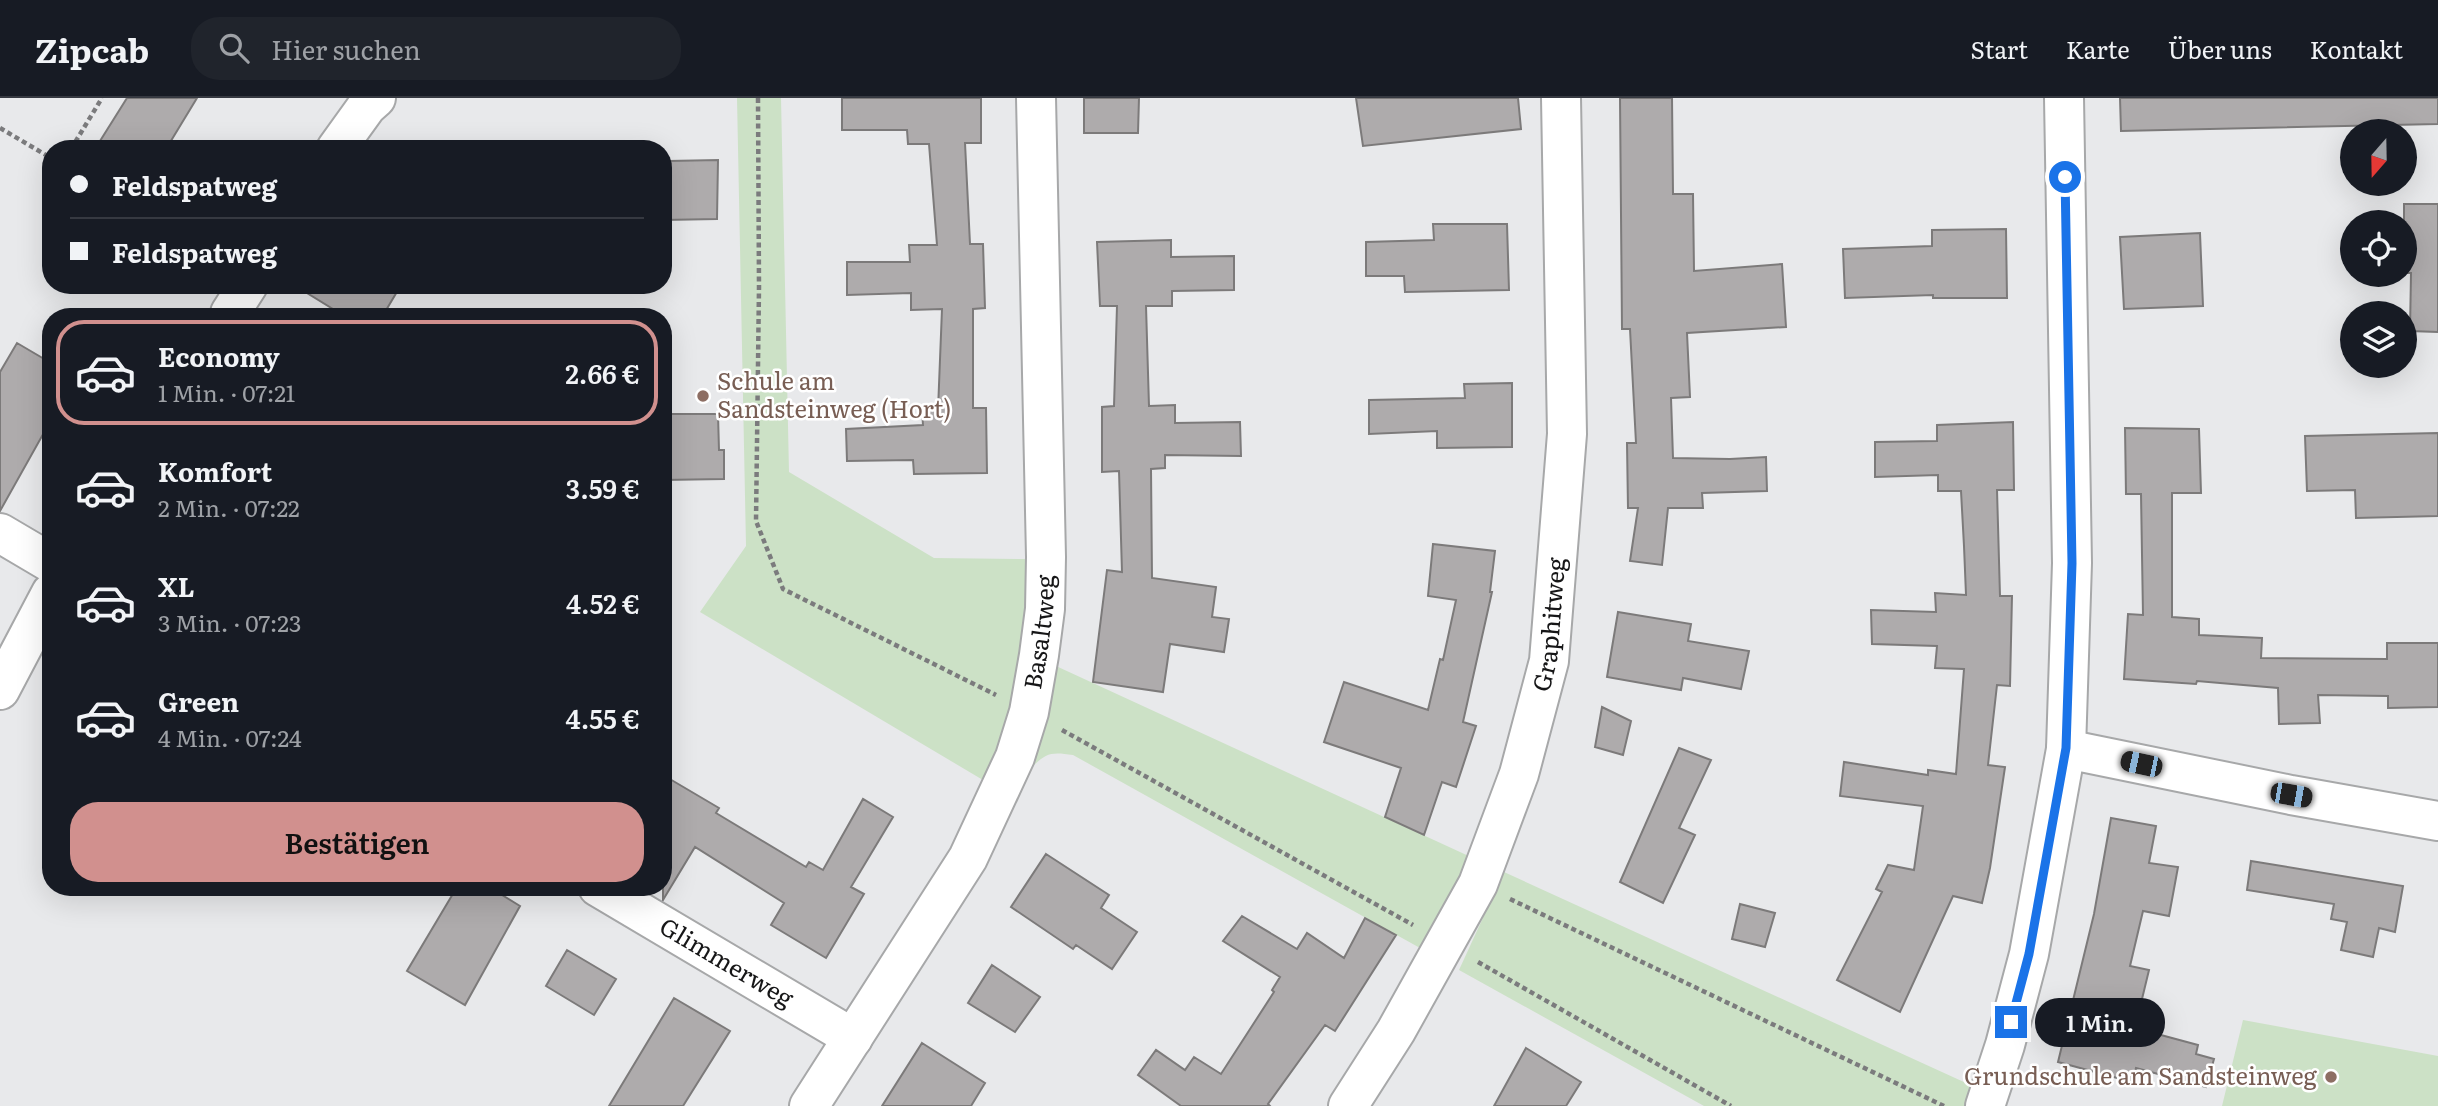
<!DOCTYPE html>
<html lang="de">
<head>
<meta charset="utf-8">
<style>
	:root { --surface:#171b24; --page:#20242c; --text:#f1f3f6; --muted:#9ea1a6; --line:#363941; --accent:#d1908e }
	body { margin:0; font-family:Literata,serif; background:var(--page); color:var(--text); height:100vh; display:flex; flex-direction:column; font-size:26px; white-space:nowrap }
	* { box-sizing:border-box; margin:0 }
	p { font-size:23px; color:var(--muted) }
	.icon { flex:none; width:38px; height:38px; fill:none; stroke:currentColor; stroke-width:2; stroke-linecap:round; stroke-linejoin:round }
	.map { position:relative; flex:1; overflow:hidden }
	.details { position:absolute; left:42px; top:210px; width:630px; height:588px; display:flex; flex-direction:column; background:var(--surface); border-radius:28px; box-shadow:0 7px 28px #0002 }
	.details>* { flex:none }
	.guide { position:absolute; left:42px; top:42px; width:630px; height:154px; border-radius:28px; box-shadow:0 7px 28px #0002; display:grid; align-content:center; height:154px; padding:0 28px; background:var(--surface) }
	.needle { width:46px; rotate:200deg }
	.controls { position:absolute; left:2340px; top:21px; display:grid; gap:14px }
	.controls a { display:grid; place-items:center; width:77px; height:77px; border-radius:50%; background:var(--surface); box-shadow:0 7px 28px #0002; font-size:35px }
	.end { position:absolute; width:32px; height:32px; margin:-16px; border:9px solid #1a73e8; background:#fff; box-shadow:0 0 0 4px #fff }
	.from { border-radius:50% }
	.bubble { position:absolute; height:49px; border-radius:24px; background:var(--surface); box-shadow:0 7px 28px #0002; font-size:23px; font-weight:600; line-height:49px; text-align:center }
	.car { position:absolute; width:21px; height:42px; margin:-21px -10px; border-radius:9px; box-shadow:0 0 5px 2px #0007; background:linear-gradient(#222 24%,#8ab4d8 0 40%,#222 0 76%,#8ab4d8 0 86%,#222 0) }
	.guide b { display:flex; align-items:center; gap:24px; height:66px; font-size:26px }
	.guide b+b { border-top:2px solid var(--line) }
	.guide i { width:18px; height:18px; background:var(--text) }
	ul { padding:12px 0 0; list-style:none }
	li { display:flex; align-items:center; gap:21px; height:105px; margin:0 14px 10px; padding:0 14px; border:4px solid transparent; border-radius:28px }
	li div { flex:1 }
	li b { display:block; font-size:26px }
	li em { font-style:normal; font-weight:600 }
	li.current { border-color:var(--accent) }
	li>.icon { width:63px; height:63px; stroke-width:1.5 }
	.action { display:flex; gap:14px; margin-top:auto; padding:14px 28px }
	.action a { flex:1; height:80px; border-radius:28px; background:var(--accent); color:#111; font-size:28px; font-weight:600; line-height:80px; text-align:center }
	header { display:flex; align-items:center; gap:42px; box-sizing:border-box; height:98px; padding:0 35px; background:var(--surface); border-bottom:2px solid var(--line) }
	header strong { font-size:33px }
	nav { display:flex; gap:38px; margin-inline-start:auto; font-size:24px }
	.search { width:490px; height:63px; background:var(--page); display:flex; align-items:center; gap:18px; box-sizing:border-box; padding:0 24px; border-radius:28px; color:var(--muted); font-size:26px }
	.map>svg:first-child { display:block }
</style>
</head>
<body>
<header>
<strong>Zipcab</strong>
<div class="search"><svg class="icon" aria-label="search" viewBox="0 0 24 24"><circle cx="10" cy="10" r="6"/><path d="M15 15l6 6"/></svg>Hier suchen</div>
<nav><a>Start</a><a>Karte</a><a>Über uns</a><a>Kontakt</a></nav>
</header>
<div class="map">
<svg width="2438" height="1008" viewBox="0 0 2438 1008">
	<rect width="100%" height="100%" fill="#e8e9eb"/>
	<!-- green -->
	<path fill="#cce1c6" d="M737,0H781L789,374L934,460L1027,461C1026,497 1026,534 1020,570C1012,609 1000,647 988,685L700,514L746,448Z
		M1056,568L1473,760L1429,855L1073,657C1048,653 1045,656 1028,673Z
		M1504,774L1977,990L1970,1008H1704L1459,872Z
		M2243,922L2438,958V1008H2222Z"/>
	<!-- building -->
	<path fill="#aeabac" stroke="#7c7a7a" stroke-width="2" d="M127,0H197L166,51H95Z
		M842,0H981V45H965L970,146H983L985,210L973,211V310H986L987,375L914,376L913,362L847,363L846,331L923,327L922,312H938L942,211L911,212V195L847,197V164H910L909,147H937L929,46H908L907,32H842Z
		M1084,0H1139L1138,35H1084Z
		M1356,0H1518L1521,31L1363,48Z
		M1620,0H1672L1673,96H1693L1694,173L1782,166L1786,229L1687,235L1690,299L1671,300L1673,360L1730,361L1766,359L1767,393L1702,395L1703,410H1668L1662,467L1630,463L1638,410H1628L1627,345H1636L1630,231H1622Z
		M2120,0H2438V26L2121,33Z
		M718,62L717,121L663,122V67H669V63Z
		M2404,106H2438V234L2410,233L2411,175H2404Z
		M1433,126H1507L1509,192L1405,194L1404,178H1366V144L1434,142Z
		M2006,131L2007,200H1933V197L1845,200L1843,151L1932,148V132Z
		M2200,135L2203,208L2124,211L2120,139Z
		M1171,142V159L1234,158V192L1172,193V208H1146L1149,308L1175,307V325L1240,324L1241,358L1165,357V370L1151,371L1152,480L1216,489L1212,519L1229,521L1224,554L1170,546L1163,594L1093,584L1107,472L1122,474L1119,373L1102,374V309L1114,308L1117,208H1100L1097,144Z
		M294,187H401L382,219H346Z
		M17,245L51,265V322L0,413V274Z
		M1512,285V349L1437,350V333L1369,336V302L1465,300L1464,286Z
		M663,316H718L719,352H724V381L663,382Z
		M2013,324L2014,392H1997L2000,498H2012L2010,588L1997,587L1988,667L2005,669L1990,770L1982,805L1953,798L1900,914L1837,882L1882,794L1876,791L1888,767L1914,772L1923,708L1840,698L1844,664L1928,677V672L1956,676L1964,571L1935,570L1937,548L1872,546L1871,512L1936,514L1935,495L1966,497L1964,448L1961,393H1938V377L1875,379V344L1937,343V327Z
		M2125,330L2199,331L2201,395H2172V519L2199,521V537L2262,540L2261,560L2387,561V545H2438V609L2388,610V598L2318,597L2320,625L2279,626L2278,590L2197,583L2196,586L2124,581L2128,516L2143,517L2141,396H2126Z
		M2438,335V418L2356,420L2355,392L2307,393L2305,338Z
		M1433,446L1495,453L1490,494H1492L1463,624L1476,628L1456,689L1442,684L1424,737L1385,719L1401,670L1324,644L1344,584L1428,612L1440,561L1443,562L1456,502L1428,498Z
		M1618,514L1691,526L1688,543L1749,553L1741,591L1683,580L1681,592L1607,579Z
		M1602,609L1631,623L1623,657L1595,649Z
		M1679,650L1711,662L1679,730L1695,737L1663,805L1620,784Z
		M663,677L719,710L716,715L806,769L809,764L823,772L863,701L893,719L851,789L864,796L826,860L771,827L784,805L695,749L663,802Z
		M2111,720L2156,728L2149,765L2178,769L2169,818L2143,813L2130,868L2149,872L2135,930L2198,947L2196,956L2214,961L2206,989L2136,970L2132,984L2058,964L2094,816Z
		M1046,756L1109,797L1101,810L1137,834L1112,871L1076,847L1073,851L1011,809Z
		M2251,763L2403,788L2395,834L2379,830L2373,859L2341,852L2347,824L2331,821L2334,806L2247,792Z
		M457,789H489L520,808L465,907L407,873Z
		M1740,806L1775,815L1765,849L1732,841Z
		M1242,818L1297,851L1307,835L1344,860L1365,820L1396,837L1335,933L1325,927L1268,1006L1270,1008H1181L1138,977L1156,952L1185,972L1194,959L1221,976L1274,894L1272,892L1280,879L1223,843Z
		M567,852L616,881L594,917L546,888Z
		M992,867L1040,899L1015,934L968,905Z
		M674,900L730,933L683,1008H609Z
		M922,945L985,985L971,1008H882Z
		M1526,950L1581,984L1566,1008H1494Z"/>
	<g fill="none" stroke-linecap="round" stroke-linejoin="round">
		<defs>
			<g id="minor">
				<path d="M336,51L367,8L376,0"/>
				<path d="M230,215L248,187"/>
				<path d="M0,435L51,465"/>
				<path d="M0,592L51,495"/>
				<path d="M2066,651L2291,697L2438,723"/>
				<path id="s1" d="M598,789L853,940"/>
				<path id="s2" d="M809,1008L968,760L1015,659L1029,614L1039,557L1045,511L1046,459L1036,0"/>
				<path id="s3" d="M1348,1008L1396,933L1478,786L1519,676L1549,563L1567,336L1561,0"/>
				<path d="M1985,1008L2005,947L2029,856L2066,651L2072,465L2064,0"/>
			</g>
		</defs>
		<!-- minor casing -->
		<use href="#minor" stroke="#a7a8a9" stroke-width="42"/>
		<!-- path -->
		<path stroke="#7b7b7d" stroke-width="4.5" stroke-dasharray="5 3.5" stroke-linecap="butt" d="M758,0L759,189L756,423L783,491L996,597
			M0,30L51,60
			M71,51L102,0
			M1062,632L1413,827
			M1510,801L1944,1008
			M1478,864L1731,1008"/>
		<!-- minor -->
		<use href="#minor" stroke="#fff" stroke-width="38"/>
	</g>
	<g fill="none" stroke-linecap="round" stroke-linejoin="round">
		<!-- route -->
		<path stroke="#1a73e8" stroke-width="9" d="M2011,924L2029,856L2066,650L2072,465L2065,79"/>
	</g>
	<!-- markers -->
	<g fill="#8d6e63" stroke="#fff" stroke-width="2.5">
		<circle cx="703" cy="298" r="7"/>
		<circle cx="2331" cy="979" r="7"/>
	</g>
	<g text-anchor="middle" stroke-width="5" stroke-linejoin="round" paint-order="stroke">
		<!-- education labels -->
		<g font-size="24" fill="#785e54" stroke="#fff" text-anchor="start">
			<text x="717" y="292">Schule am<tspan x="717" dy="28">Sandsteinweg (Hort)</tspan></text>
			<text x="2317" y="987" text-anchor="end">Grundschule am Sandsteinweg</text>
		</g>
		<!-- street labels -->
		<g font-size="24" fill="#161617" stroke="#fff">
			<text dy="8" stroke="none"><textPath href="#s3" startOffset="528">Graphitweg</textPath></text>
			<text dy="8" stroke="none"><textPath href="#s2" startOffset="534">Basaltweg</textPath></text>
			<text dy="8" stroke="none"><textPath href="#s1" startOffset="149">Glimmerweg</textPath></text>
		</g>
	</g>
</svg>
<div class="controls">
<a><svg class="needle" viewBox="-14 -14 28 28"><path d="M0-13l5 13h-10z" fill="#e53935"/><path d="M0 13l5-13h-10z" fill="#9ea1a6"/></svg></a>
<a><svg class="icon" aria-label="locate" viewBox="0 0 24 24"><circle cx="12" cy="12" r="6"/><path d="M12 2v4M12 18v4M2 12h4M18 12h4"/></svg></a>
<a><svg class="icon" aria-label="layers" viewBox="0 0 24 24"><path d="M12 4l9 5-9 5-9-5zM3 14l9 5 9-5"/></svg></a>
</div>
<i class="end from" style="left:2065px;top:79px"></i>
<i class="end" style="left:2011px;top:924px"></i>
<div class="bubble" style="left:2035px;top:900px;width:130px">1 Min.</div>
<i class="car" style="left:2141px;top:666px;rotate:282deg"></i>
<i class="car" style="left:2291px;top:697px;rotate:100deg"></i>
<div class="guide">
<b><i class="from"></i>Feldspatweg</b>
<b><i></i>Feldspatweg</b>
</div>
<section class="details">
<ul>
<li class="current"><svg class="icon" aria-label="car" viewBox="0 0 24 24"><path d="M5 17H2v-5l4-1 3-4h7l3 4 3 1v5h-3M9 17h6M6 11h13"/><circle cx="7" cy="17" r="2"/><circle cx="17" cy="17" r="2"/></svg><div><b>Economy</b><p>1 Min. · 07:21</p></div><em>2.66 €</em></li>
<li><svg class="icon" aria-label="car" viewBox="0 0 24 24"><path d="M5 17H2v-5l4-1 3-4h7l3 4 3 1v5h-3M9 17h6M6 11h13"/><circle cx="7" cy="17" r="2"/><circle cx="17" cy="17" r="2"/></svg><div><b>Komfort</b><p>2 Min. · 07:22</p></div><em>3.59 €</em></li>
<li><svg class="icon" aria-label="car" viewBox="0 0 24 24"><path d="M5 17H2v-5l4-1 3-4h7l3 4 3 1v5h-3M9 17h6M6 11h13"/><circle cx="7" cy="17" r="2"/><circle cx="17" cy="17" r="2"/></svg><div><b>XL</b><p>3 Min. · 07:23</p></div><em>4.52 €</em></li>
<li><svg class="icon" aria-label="car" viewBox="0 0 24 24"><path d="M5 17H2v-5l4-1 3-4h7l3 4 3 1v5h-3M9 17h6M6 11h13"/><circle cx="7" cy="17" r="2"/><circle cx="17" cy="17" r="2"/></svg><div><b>Green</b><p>4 Min. · 07:24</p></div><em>4.55 €</em></li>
</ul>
<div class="action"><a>Bestätigen</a></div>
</section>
</div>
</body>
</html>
